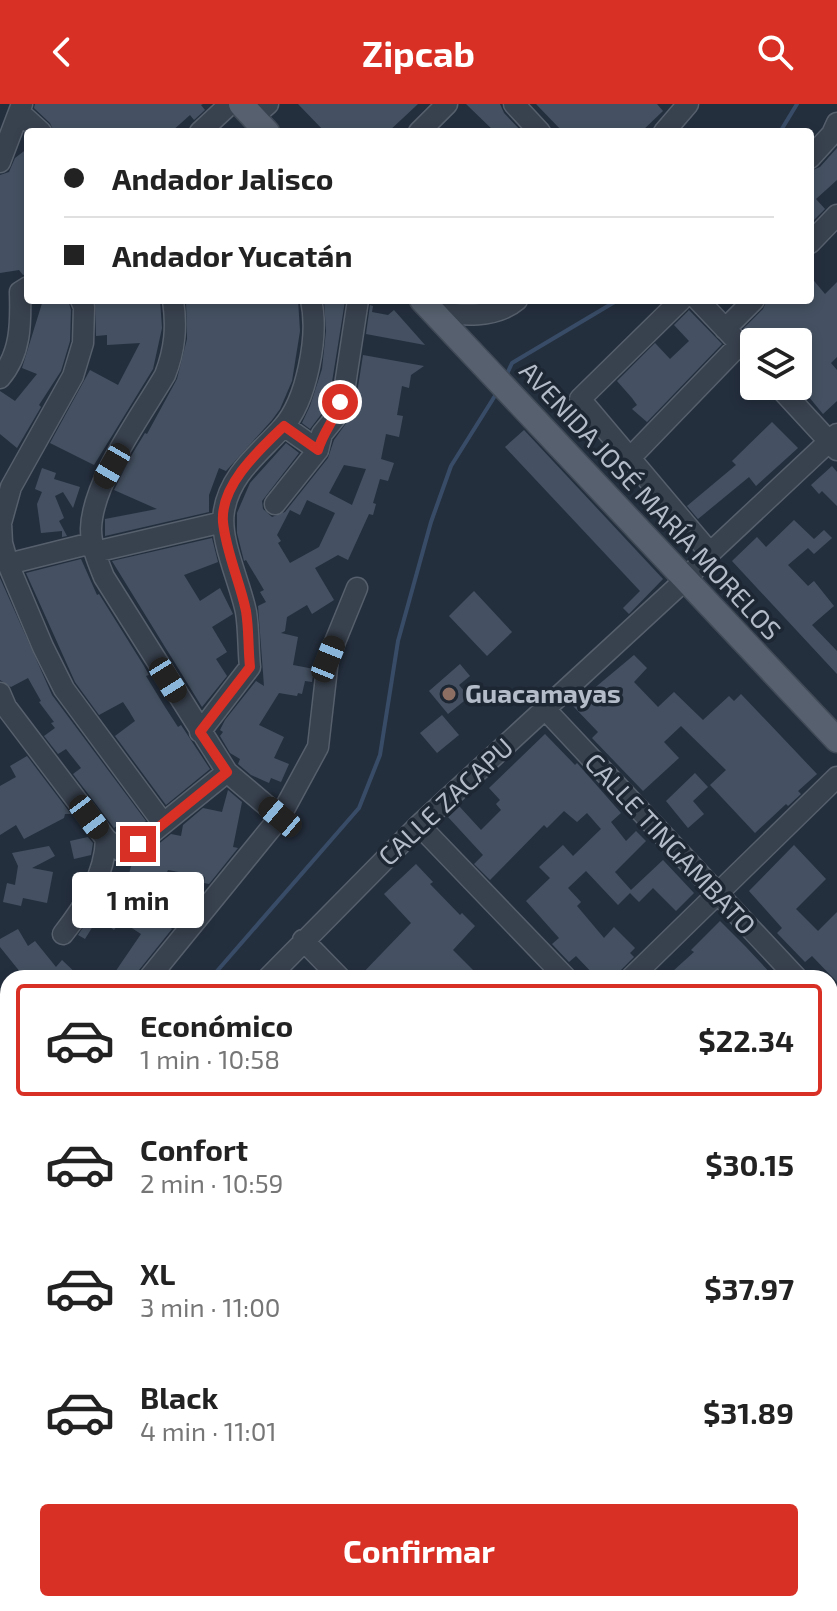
<!DOCTYPE html>
<html lang="es">
<head>
<meta charset="utf-8">
<style>
	:root { --surface:#fff; --page:#f2f2f2; --text:#222; --muted:#767676; --line:#e0e0e0; --accent:#d93025 }
	body { margin:0; font-family:"Exo 2",sans-serif; background:var(--page); color:var(--text); height:100vh; display:flex; flex-direction:column; font-size:30px; white-space:nowrap }
	* { box-sizing:border-box; margin:0 }
	p { font-size:26px; color:var(--muted) }
	.icon { flex:none; width:44px; height:44px; fill:none; stroke:currentColor; stroke-width:2; stroke-linecap:round; stroke-linejoin:round }
	.map { position:relative; flex:1; overflow:hidden }
	.side { position:absolute; left:0px; top:866px; width:838px; height:642px; display:flex; flex-direction:column; background:var(--surface); border-radius:24px 24px 0 0; box-shadow:0 4px 12px #0003 }
	.side>* { flex:none }
	.top-card { position:absolute; left:24px; top:24px; width:790px; height:176px; border-radius:8px; box-shadow:0 4px 12px #0003; display:grid; align-content:center; height:176px; padding:0 40px; background:var(--surface) }
	.tools { position:absolute; left:740px; top:224px; display:grid; gap:16px }
	.tools a { display:grid; place-items:center; width:72px; height:72px; border-radius:8px; background:var(--surface); box-shadow:0 4px 12px #0003; font-size:40px }
	.end { position:absolute; width:36px; height:36px; margin:-18px; border:10px solid #d93025; background:#fff; box-shadow:0 0 0 4px #fff }
	.from { border-radius:50% }
	.bubble { position:absolute; height:56px; border-radius:8px; background:var(--surface); box-shadow:0 4px 12px #0003; font-size:26px; font-weight:700; line-height:56px; text-align:center }
	.car { position:absolute; width:24px; height:48px; margin:-24px -12px; border-radius:10px; box-shadow:0 0 6px 2px #0007; background:linear-gradient(#222 24%,#8ab4d8 0 40%,#222 0 76%,#8ab4d8 0 86%,#222 0) }
	.top-card b { display:flex; align-items:center; gap:28px; height:76px; font-size:30px }
	.top-card b+b { border-top:2px solid var(--line) }
	.top-card i { width:20px; height:20px; background:var(--text) }
	ul { padding:14px 0 0; list-style:none }
	li { display:flex; align-items:center; gap:24px; height:112px; margin:0 16px 12px; padding:0 24px; border:4px solid transparent; border-radius:8px }
	li div { flex:1 }
	li b { display:block; font-size:30px }
	li em { font-style:normal; font-weight:700 }
	li.active { border-color:var(--accent) }
	li>.icon { width:72px; height:72px; stroke-width:1.5 }
	.button { display:flex; gap:16px; margin-top:auto; padding:16px 40px }
	.button a { flex:1; height:92px; border-radius:8px; background:var(--accent); color:#fff; font-size:32px; font-weight:700; line-height:92px; text-align:center }
	header { display:flex; justify-content:space-between; align-items:center; height:104px; padding:0 40px; background:var(--accent); color:#fff; font-size:36px; font-weight:700 }
	.map>svg:first-child { display:block }
</style>
</head>
<body>
<header><svg class="icon" aria-label="back" viewBox="0 0 24 24"><path d="M15 5l-7 7 7 7"/></svg>Zipcab<svg class="icon" aria-label="search" viewBox="0 0 24 24"><circle cx="10" cy="10" r="6"/><path d="M15 15l6 6"/></svg></header>
<div class="map">
<svg width="837" height="1507" viewBox="0 0 837 1507">
	<rect width="100%" height="100%" fill="#242f3e"/>
	<g fill="none" stroke-linecap="round" stroke-linejoin="round">
		<!-- stream -->
		<path stroke="#394c67" stroke-width="4" d="M780,28L797,0
			M506,272L512,259L618,196
			M211,874L359,704L380,651L398,537L431,418L451,362L498,287
			M7,1507L3,1442L8,1428"/>
	</g>
	<!-- building -->
	<path fill="#455162" fill-rule="evenodd" d="M35,0H203L201,1L205,6L194,16L190,11L171,28H54L50,19L34,4Z
		M298,0H418L388,28H325Z
		M466,0H500L504,9L522,28H495Z
		M536,0H657L663,7L641,28H563Z
		M28,44V170L23,171L19,166L0,169V71L9,68L15,54Z
		M837,44V76L816,95L825,105L810,120V67L820,63Z
		M810,172L825,190L837,178V253L831,259L837,266V297L823,310L804,287L802,289L798,285V238H756L743,225L763,205L767,196H810Z
		M43,196H68L71,206L70,237L61,267L39,301L41,303L17,344L0,330V287L15,297L37,270L22,264Z
		M95,196H160L162,224L153,265L94,361L50,339L90,266L118,281L140,239L107,241V231L96,232Z
		M186,196H298L300,227L292,277L280,305L272,316L226,367L219,364L209,391V408L105,432V415L157,405L114,386L131,352L145,329L147,330L177,275L187,235Z
		M324,196L345,197L332,278L323,308L310,325L302,319L310,302L322,265L326,227Z
		M370,201L373,202L372,208L388,211L394,206L425,241L366,230Z
		M689,206L722,240L647,318L632,305L637,301L632,294L617,277L655,239L670,255L689,237L674,221Z
		M363,251L424,262L411,271L409,284L402,282L397,311L403,312L399,333L386,330L381,355L394,359L388,377L380,375L373,399L376,400L373,411L369,410L348,456L338,451L315,464L334,496L312,510L307,501L287,513L285,527L281,529L298,533L293,561L314,565L312,578L305,577L302,590L298,589L297,592L279,589L259,621L284,633L274,654L289,660L281,678L271,674L269,679L251,671L238,660L240,655L230,649L220,632L223,628L220,626L225,616L256,577L264,582L258,502L266,498L260,488L264,486L246,456L244,457L237,429V409L250,379L286,339L299,349L262,397L263,405L272,413L285,408L328,354L334,336L347,318L358,283ZM344,361L366,365L352,401L329,389ZM307,396L335,409L319,443L290,459L278,439L281,437L277,431L290,406L300,411Z
		M772,318L798,344L756,382L749,373L698,415L687,402L736,361L732,357Z
		M524,326L663,475L629,510L623,504L640,487L505,343Z
		M832,362L837,368V402L822,387L819,390L811,381Z
		M42,364L56,369L54,375L80,383L73,404L63,388L55,392L64,414L59,417L67,432L62,433V427L41,429L37,400L42,388L35,385Z
		M794,416L814,435L824,426L832,434L814,450L808,444L788,461L808,482L814,477L834,502L812,521L837,547V570L732,457L757,433L766,443Z
		M212,434L218,458L184,471L200,497L220,484L233,510L212,523L227,548L216,555L227,572L202,603L112,457Z
		M81,455L97,491L99,490L144,562L149,571L146,572L165,603L178,623L181,621L210,665L166,701L115,632L135,617L129,607L123,598L99,611L75,578L26,469Z
		M0,474L52,591L146,717L131,729L126,731L119,720L114,724L73,670L81,664L66,645L58,650L44,632L55,624L51,619L54,618L39,598L41,597L28,574L11,583L0,576Z
		M474,487L512,528L487,552L449,512Z
		M634,551L647,564L634,578L658,603L674,588L703,616L729,592L734,597L741,590L817,670L798,687L801,690L788,702L786,700L755,729L710,681L726,666L681,622L664,638L679,654L643,687L592,634L598,628L573,602Z
		M460,560L470,572L459,581L469,593L448,610L429,587Z
		M442,611L459,631L437,649L420,629Z
		M545,630L575,661L577,659L621,709L611,718L626,737L636,727L646,737L615,768L631,786L663,756L694,789L676,807L653,784L639,798L630,789L618,801L586,767L568,784L581,798L577,802L604,834L614,823L635,844L630,849L634,853L613,874H597L576,852L569,858L552,840L559,834L526,797L550,774L539,763L563,741L573,752L601,725L587,709L577,718L564,707L547,724L544,721L490,776L474,760L483,751L448,713L459,702L481,726L501,706L496,700L500,696L489,684Z
		M27,652L71,710H65L64,714L24,735L16,721L0,731V682L16,673L10,662Z
		M695,669L708,683L693,697L704,710L688,724L666,697Z
		M228,686L242,698L233,743L238,744L209,780L204,779L205,773L168,766L149,809L172,825L139,866L136,874H111L141,830L121,817L114,826L98,814L85,835L78,831L97,803L111,775L125,783L133,756L146,750L171,730L181,732L183,721L203,704L222,708Z
		M88,733L93,739L91,751L74,755L70,737Z
		M794,741L826,775L796,805L818,827L837,808V878L812,852L805,858L777,829L782,824L749,787Z
		M49,742L55,752L32,764L53,768L47,799L23,794L21,802L3,798L7,779L15,781L18,762L12,749Z
		M416,760L433,778L430,780L460,811L462,809L475,822L453,846L481,874H358L411,819L384,790Z
		M720,817L745,842L775,874H679L673,867L694,848L691,846Z
		M18,825L28,842L35,837L56,863L62,856L81,874H25L0,843V835Z"/>
	<g fill="none" stroke-linecap="round" stroke-linejoin="round">
		<defs>
			<path id="minor" d="M514,0L540,28
				M19,8L41,28
				M253,13L268,0
				M200,28L230,0
				M419,28L447,0
				M664,28L688,0
				M810,54L832,30L837,19
				M0,58L22,0
				M810,139L837,111
				M81,196L84,203L83,239L73,272L11,383L1,419L2,439L8,460L43,543L64,585L163,719
				M173,196C177,223 175,245 165,271C141,312 92,378 91,425C91,442 98,458 104,473L227,668L280,713
				M681,196L580,295L710,449
				M698,196L754,255
				M433,208C461,211 495,215 517,196
				M725,225L754,196
				M0,274C21,250 21,219 20,188L28,183
				M778,282L837,346
				M284,322L318,346
				M630,354L740,240
				M275,400L318,346L322,330L335,314L345,281L358,196
				M95,448L223,418
				M8,460L92,439
				M0,589L6,603L106,735L121,747L138,740L227,668
				M545,605L797,874
				M200,628L250,563C248,545 249,526 246,508C240,478 219,436 224,407C230,370 259,350 282,324C307,297 319,231 311,196
				M419,721L566,874
				M63,830C85,802 105,771 106,735
				M303,836L340,874
				M149,874L280,713L318,643L328,555L357,484
				M268,874L419,721L686,475L710,449L837,330
				M631,874L837,673
				M830,909L837,916
				M830,1025L837,1019
				M830,1144L837,1151
				M0,1172L8,1134
				M830,1316L837,1310
				M830,1343L837,1337
				M830,1402L837,1409
				M215,1500L221,1507
				M463,1500L469,1507
				M680,1500L686,1507
				M49,1507L50,1500
				M87,1507L88,1500
				M336,1507L344,1500
				M632,1507L639,1500
				M655,1507L662,1500"/>
			<path id="major" d="M241,0L267,28
				M422,196L837,636"/>
		</defs>
		<!-- minor casing -->
		<use href="#minor" stroke="#565f6c" stroke-width="23"/>
		<!-- major casing -->
		<use href="#major" stroke="#414a57" stroke-width="27"/>
		<!-- minor -->
		<use href="#minor" stroke="#38414e" stroke-width="20"/>
		<!-- major -->
		<use href="#major" stroke="#56606e" stroke-width="24"/>
	</g>
	<g fill="none" stroke-linecap="round" stroke-linejoin="round">
		<!-- route -->
		<path stroke="#d93025" stroke-width="10" d="M138,740L227,668L200,628L250,563C248,544 249,525 246,507C240,478 226,448 223,418C220,381 260,345 284,322L318,346C323,328 335,316 340,298"/>
	</g>
	<!-- markers -->
	<circle fill="#8d6e63" stroke="#1d2633" stroke-width="3" cx="449" cy="590" r="8"/>
	<g text-anchor="middle" stroke-width="7" stroke-linejoin="round" paint-order="stroke">
		<!-- street labels -->
		<g font-size="26" fill="#b4bcc9" stroke="#1d2633">
			<text transform="translate(650 397) rotate(47)" y="9">AVENIDA JOSÉ MARÍA MORELOS</text>
			<text transform="translate(446 698) rotate(-43)" y="9">CALLE ZACAPU</text>
			<text transform="translate(670 740) rotate(47)" y="9">CALLE TINGAMBATO</text>
		</g>
		<!-- poi labels -->
		<g font-size="26" font-weight="bold" fill="#b4bcc9" stroke="#1d2633" text-anchor="start">
			<text x="465" y="599">Guacamayas</text>
		</g>
	</g>
</svg>
<div class="tools">
<a><svg class="icon" aria-label="layers" viewBox="0 0 24 24"><path d="M12 4l9 5-9 5-9-5zM3 14l9 5 9-5"/></svg></a>
</div>
<i class="end from" style="left:340px;top:298px"></i>
<i class="end" style="left:138px;top:740px"></i>
<div class="bubble" style="left:72px;top:768px;width:132px">1 min</div>
<i class="car" style="left:112px;top:362px;rotate:210deg"></i>
<i class="car" style="left:328px;top:555px;rotate:22deg"></i>
<i class="car" style="left:168px;top:576px;rotate:148deg"></i>
<i class="car" style="left:89px;top:713px;rotate:143deg"></i>
<i class="car" style="left:280px;top:713px;rotate:310deg"></i>
<div class="top-card">
<b><i class="from"></i>Andador Jalisco</b>
<b><i></i>Andador Yucatán</b>
</div>
<section class="side">
<ul>
<li class="active"><svg class="icon" aria-label="car" viewBox="0 0 24 24"><path d="M5 17H2v-5l4-1 3-4h7l3 4 3 1v5h-3M9 17h6M6 11h13"/><circle cx="7" cy="17" r="2"/><circle cx="17" cy="17" r="2"/></svg><div><b>Económico</b><p>1 min · 10:58</p></div><em>$22.34</em></li>
<li><svg class="icon" aria-label="car" viewBox="0 0 24 24"><path d="M5 17H2v-5l4-1 3-4h7l3 4 3 1v5h-3M9 17h6M6 11h13"/><circle cx="7" cy="17" r="2"/><circle cx="17" cy="17" r="2"/></svg><div><b>Confort</b><p>2 min · 10:59</p></div><em>$30.15</em></li>
<li><svg class="icon" aria-label="car" viewBox="0 0 24 24"><path d="M5 17H2v-5l4-1 3-4h7l3 4 3 1v5h-3M9 17h6M6 11h13"/><circle cx="7" cy="17" r="2"/><circle cx="17" cy="17" r="2"/></svg><div><b>XL</b><p>3 min · 11:00</p></div><em>$37.97</em></li>
<li><svg class="icon" aria-label="car" viewBox="0 0 24 24"><path d="M5 17H2v-5l4-1 3-4h7l3 4 3 1v5h-3M9 17h6M6 11h13"/><circle cx="7" cy="17" r="2"/><circle cx="17" cy="17" r="2"/></svg><div><b>Black</b><p>4 min · 11:01</p></div><em>$31.89</em></li>
</ul>
<div class="button"><a>Confirmar</a></div>
</section>
</div>
</body>
</html>
